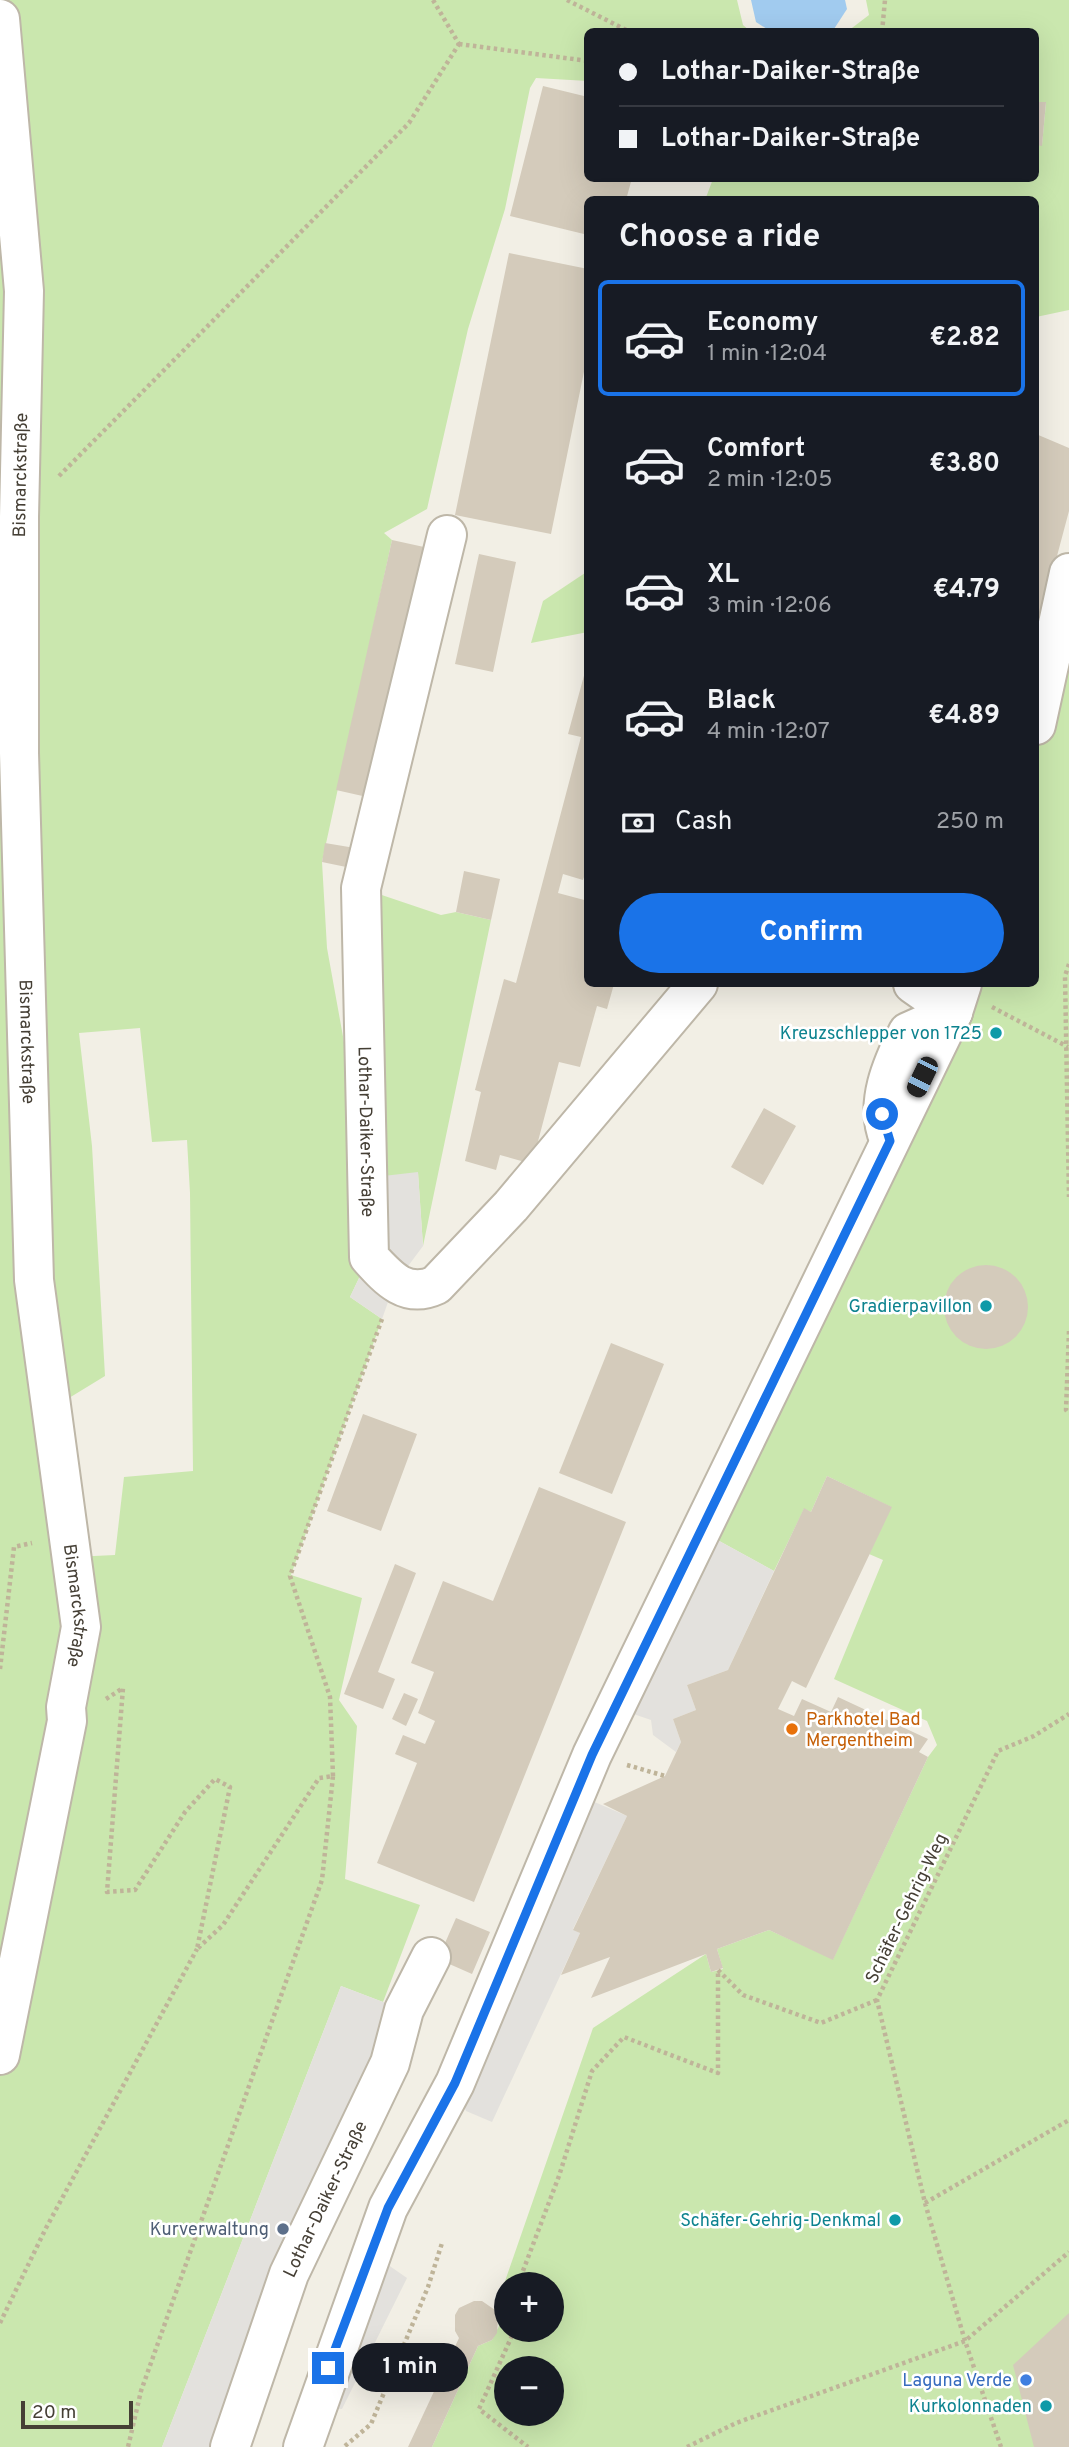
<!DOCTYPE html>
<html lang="en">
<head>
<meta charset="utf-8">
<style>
	:root { --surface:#171b24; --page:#20242c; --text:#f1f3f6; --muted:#9ea1a6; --line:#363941; --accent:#1a73e8 }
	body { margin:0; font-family:Overpass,sans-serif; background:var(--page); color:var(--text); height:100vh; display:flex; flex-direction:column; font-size:26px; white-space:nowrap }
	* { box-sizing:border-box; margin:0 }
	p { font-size:23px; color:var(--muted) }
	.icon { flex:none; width:38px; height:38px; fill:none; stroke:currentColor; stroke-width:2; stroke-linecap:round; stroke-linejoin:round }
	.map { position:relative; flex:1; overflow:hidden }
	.drawer { position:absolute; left:584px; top:196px; width:455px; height:791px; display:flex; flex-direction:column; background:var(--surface); border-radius:10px; box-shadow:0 7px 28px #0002 }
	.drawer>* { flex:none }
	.top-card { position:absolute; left:584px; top:28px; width:455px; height:154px; border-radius:10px; box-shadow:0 7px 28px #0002; display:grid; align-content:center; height:154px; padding:0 35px; background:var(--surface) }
	.tools { position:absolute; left:494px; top:2272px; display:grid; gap:14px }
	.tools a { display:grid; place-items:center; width:70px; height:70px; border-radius:50%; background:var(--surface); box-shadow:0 7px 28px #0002; font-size:35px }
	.scale { position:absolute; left:21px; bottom:18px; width:112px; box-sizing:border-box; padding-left:7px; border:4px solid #453f35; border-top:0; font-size:19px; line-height:24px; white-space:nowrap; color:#453f35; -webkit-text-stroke:5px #fff; paint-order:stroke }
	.end { position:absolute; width:32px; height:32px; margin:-16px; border:9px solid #1a73e8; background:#fff; box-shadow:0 0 0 4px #fff }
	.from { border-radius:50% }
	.bubble { position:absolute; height:49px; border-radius:24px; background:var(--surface); box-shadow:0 7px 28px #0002; font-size:23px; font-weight:700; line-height:49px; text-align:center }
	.car { position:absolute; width:21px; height:42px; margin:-21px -10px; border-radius:9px; box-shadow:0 0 5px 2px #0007; background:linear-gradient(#222 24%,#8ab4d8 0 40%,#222 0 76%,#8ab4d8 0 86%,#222 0) }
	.top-card b { display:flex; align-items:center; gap:24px; height:66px; font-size:26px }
	.top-card b+b { border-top:2px solid var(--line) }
	.top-card i { width:18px; height:18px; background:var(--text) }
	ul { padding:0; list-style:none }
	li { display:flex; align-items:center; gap:21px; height:116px; margin:0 14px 10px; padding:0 21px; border:4px solid transparent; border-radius:10px }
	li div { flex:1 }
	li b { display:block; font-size:26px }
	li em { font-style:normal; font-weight:700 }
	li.on { border-color:var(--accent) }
	li>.icon { width:63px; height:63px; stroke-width:1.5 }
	h2 { padding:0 35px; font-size:32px; line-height:84px }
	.pay { display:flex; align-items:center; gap:18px; height:77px; padding:0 35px; font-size:26px }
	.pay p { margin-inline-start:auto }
	.cta { display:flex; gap:14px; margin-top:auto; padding:14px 35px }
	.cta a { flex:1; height:80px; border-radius:42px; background:var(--accent); color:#fff; font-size:28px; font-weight:700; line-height:80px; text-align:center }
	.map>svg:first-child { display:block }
</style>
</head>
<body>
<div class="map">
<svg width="1069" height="2447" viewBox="0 0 1069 2447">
	<rect width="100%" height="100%" fill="#f2efe5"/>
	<!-- green -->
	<path fill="#cae7ae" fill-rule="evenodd" d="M0,0H737L743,25L750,31L588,32V81L536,78L530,88L505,209L468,329L427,509L384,533L392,540L322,862L327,948L344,1042L364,1109L361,888L441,915L456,912L491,920L423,1246L418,1173L369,1257L350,1297L382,1319L291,1575L362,1598L339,1700L357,1726L345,1879L420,1905L383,2002L341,1986L162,2447H0ZM140,1028L152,1142L187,1140L190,1193L193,1471L124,1477L115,1555L73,1557L51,1409L105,1376L92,1146L79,1033Z
		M866,0H1069V310L1036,317V200H705L713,179L1036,178V145H1042L1046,103L1036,102V32L848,31L869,15Z
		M588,571V632L531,643L543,601Z
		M1069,573V2447H432L478,2346L492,2340L499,2326L495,2310L593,2028L706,1954L711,1972L723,1969L717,1949L769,1930L833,1959L928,1757L937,1745L927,1721L834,1679L883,1560L869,1554L891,1507L827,1476L811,1512L804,1509L774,1571L701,1531L962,984H1036V725ZM506,2284H551V2329H506ZM506,2368H551V2413H506Z"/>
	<!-- parking -->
	<path fill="#e3e1dd" d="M418,1172L423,1246L394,1285L382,1319L350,1297L369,1257L366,1178Z
		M701,1531L774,1571L728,1670L687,1685L696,1710L673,1719L681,1742L676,1752L653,1735L651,1720L616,1708Z
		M576,1794L627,1816L573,1929L580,1933L492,2122L466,2111L455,2083Z
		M341,1986L404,2010L234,2447H162Z
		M371,2253L407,2278L342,2409L314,2410Z"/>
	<!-- water -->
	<path fill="#a1cbef" d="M751,0H845L847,9L834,29L770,31L756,22Z"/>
	<!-- building -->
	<path fill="#d4cbbb" d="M543,86L588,97V178H632L626,200H588V235L510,216Z
		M1036,102H1046L1042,146L1036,145Z
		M509,253L588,269V352L551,534L455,515Z
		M1036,434L1069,448V511L1037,631Z
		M392,540L424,547L367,797L336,790Z
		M479,554L516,562L493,672L455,664Z
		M588,661V865L583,880L563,874L558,893L588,901V984H614L607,1009L597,1006L580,1067L559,1062L532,1164L500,1155L496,1170L465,1161L481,1092L475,1090L504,979L516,983L581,737L568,734Z
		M325,843L355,848L351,868L322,862Z
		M464,871L500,879L491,920L456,912Z
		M764,1108L796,1126L763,1185L731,1167Z
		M944 1307a42 42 0 1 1 84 0a42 42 0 1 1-84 0Z
		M611,1343L664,1364L612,1494L559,1473Z
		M363,1414L417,1434L381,1531L327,1511Z
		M827,1476L892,1507L806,1688L792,1681L778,1709L794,1716L802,1699L831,1712L838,1697L928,1739L919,1752L928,1757L833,1960L769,1930L717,1949L723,1968L711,1972L706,1954L591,1998L610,1957L561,1975L580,1933L573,1930L627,1816L603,1804L665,1776L681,1742L673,1719L696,1710L687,1685L728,1670L804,1508L811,1512Z
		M539,1487L626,1522L474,1902L377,1863L417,1763L395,1754L403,1735L425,1744L435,1721L418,1713L434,1672L411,1663L443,1581L493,1601Z
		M395,1564L416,1573L378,1672L395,1679L383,1709L344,1694Z
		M404,1693L418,1699L406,1726L392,1719Z
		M456,1918L490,1932L472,1974L438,1959Z
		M474,2301H482L495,2310L498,2318L497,2333L492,2340L478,2346L432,2447H408L459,2338L455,2331V2315L459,2308Z
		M1069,2313V2447H1034L1013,2365Z"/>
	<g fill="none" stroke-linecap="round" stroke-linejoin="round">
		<defs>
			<g id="minor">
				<path id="s1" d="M0,19L24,291L19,517V753L34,1280L81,1627L66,1707L67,1721L0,2055"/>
				<path id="s2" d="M447,535L361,888L369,1257C388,1278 406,1299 436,1285L511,1206L698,984"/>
				<path d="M1036,725L1069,573"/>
				<path d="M913,984L953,1012"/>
				<path d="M889,1139C874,1104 892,1064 908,1032L953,1012"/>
				<path id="s3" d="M230,2447L289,2274L390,2063L404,2010L431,1957"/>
				<path d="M303,2447L388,2208L455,2083L592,1755L953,1012L962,984"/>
			</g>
		</defs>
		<!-- minor casing -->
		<use href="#minor" stroke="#beb7a8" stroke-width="42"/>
		<!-- path -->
		<path stroke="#bfb499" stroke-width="4.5" stroke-dasharray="3.5 3.5" stroke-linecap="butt" d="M433,0L459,44
			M567,0L630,32
			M882,32L885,0
			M459,44L588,61
			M59,476L409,123L459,44
			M1069,964L1065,976L1069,1197
			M992,1007L1068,1047
			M1069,1331L1066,1410L1069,1414
			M0,1669L14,1547L32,1543
			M106,1699L123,1688L107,1892L135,1890L185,1812L215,1779L230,1787L197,1949L223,1925L319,1778L333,1776L322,1880L141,2391L128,2447
			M627,1765L665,1776
			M333,1776L330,1697L290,1576L382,1319
			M925,2203L1069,2120
			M518,2284L559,2176L592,2071L624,2037L718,2073V1970L743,1995L821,2023L877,2000
			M0,2323L46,2228L197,1949
			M515,2329L479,2409L528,2447
			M345,2446L371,2424L428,2287L442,2243
			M687,2447L736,2423L965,2341L1069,2252
			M1001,2447L965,2341L925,2203L877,2000L998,1751L1034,1736L1069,1714"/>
		<!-- minor -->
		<use href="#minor" stroke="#fff" stroke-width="38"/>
	</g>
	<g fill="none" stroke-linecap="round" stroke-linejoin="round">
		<!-- route -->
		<path stroke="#1a73e8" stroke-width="9" d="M328,2368L388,2208L455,2083L592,1755L890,1141L882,1114"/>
	</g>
	<!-- markers -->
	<g fill="#0f9aa8" stroke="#fff" stroke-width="2.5">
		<circle cx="996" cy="1033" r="7"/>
		<circle cx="986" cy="1306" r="7"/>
		<circle cx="895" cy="2220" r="7"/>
		<circle cx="1046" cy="2406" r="7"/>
	</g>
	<circle fill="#e8710a" stroke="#fff" stroke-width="2.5" cx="792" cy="1729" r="7"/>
	<circle fill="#5c6f8a" stroke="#fff" stroke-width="2.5" cx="283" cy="2229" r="7"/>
	<circle fill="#3f7fe0" stroke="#fff" stroke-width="2.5" cx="1026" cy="2380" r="7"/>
	<g text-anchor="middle" stroke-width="5" stroke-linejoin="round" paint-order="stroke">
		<!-- street labels -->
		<g font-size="18" fill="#453f35" stroke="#fff">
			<text transform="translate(20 475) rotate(-89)" y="6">Bismarckstraße</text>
			<text dy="6" stroke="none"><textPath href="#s1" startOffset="1024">Bismarckstraße</textPath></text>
			<text dy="6" stroke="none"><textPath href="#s2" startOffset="607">Lothar-Daiker-Straße</textPath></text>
			<text dy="6" stroke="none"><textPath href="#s1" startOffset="1591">Bismarckstraße</textPath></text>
			<text transform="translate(906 1908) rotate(-64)" y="6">Schäfer-Gehrig-Weg</text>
			<text dy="6" stroke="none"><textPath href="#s3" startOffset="266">Lothar-Daiker-Straße</textPath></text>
		</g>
		<!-- culture labels -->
		<g font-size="18" fill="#0d838f" stroke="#fff" text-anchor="end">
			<text x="982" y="1039">Kreuzschlepper von 1725</text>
			<text x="972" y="1312">Gradierpavillon</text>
			<text x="881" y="2226">Schäfer-Gehrig-Denkmal</text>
			<text x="1032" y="2412">Kurkolonnaden</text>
		</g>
		<!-- food labels -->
		<g font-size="18" fill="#c56008" stroke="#fff" text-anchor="start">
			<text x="806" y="1725">Parkhotel Bad<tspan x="806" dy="21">Mergentheim</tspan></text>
		</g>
		<!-- service labels -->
		<g font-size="18" fill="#4e5e75" stroke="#fff" text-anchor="end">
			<text x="269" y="2235">Kurverwaltung</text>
		</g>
		<!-- shop labels -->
		<g font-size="18" fill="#366cbe" stroke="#fff" text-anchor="end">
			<text x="1012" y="2386">Laguna Verde</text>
		</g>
	</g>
</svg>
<div class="tools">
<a>+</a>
<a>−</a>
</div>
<div class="scale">20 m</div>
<i class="end from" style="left:882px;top:1114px"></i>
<i class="end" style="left:328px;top:2368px"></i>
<div class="bubble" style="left:352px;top:2343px;width:116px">1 min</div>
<i class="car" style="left:922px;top:1077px;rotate:206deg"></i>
<div class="top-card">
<b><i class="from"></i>Lothar-Daiker-Straße</b>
<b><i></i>Lothar-Daiker-Straße</b>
</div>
<section class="drawer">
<h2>Choose a ride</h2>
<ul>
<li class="on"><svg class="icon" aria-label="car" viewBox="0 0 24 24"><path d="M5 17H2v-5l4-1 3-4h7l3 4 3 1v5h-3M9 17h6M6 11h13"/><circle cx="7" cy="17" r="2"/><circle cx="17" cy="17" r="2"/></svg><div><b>Economy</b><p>1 min · 12:04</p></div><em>€2.82</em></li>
<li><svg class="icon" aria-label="car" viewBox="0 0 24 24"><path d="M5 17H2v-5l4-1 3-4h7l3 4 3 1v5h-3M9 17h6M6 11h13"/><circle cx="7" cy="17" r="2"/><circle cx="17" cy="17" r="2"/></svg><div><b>Comfort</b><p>2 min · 12:05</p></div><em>€3.80</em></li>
<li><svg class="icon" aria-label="car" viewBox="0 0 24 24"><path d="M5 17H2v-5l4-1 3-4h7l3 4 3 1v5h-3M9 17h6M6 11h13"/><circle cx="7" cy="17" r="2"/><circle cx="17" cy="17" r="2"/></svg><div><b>XL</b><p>3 min · 12:06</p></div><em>€4.79</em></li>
<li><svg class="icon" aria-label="car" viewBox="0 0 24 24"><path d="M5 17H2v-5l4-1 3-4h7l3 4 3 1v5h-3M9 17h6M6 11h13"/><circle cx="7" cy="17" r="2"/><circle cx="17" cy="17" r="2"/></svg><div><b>Black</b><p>4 min · 12:07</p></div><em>€4.89</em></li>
</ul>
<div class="pay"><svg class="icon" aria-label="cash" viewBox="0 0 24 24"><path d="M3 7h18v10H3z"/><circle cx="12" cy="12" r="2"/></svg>Cash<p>250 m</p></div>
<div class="cta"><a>Confirm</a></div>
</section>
</div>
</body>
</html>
